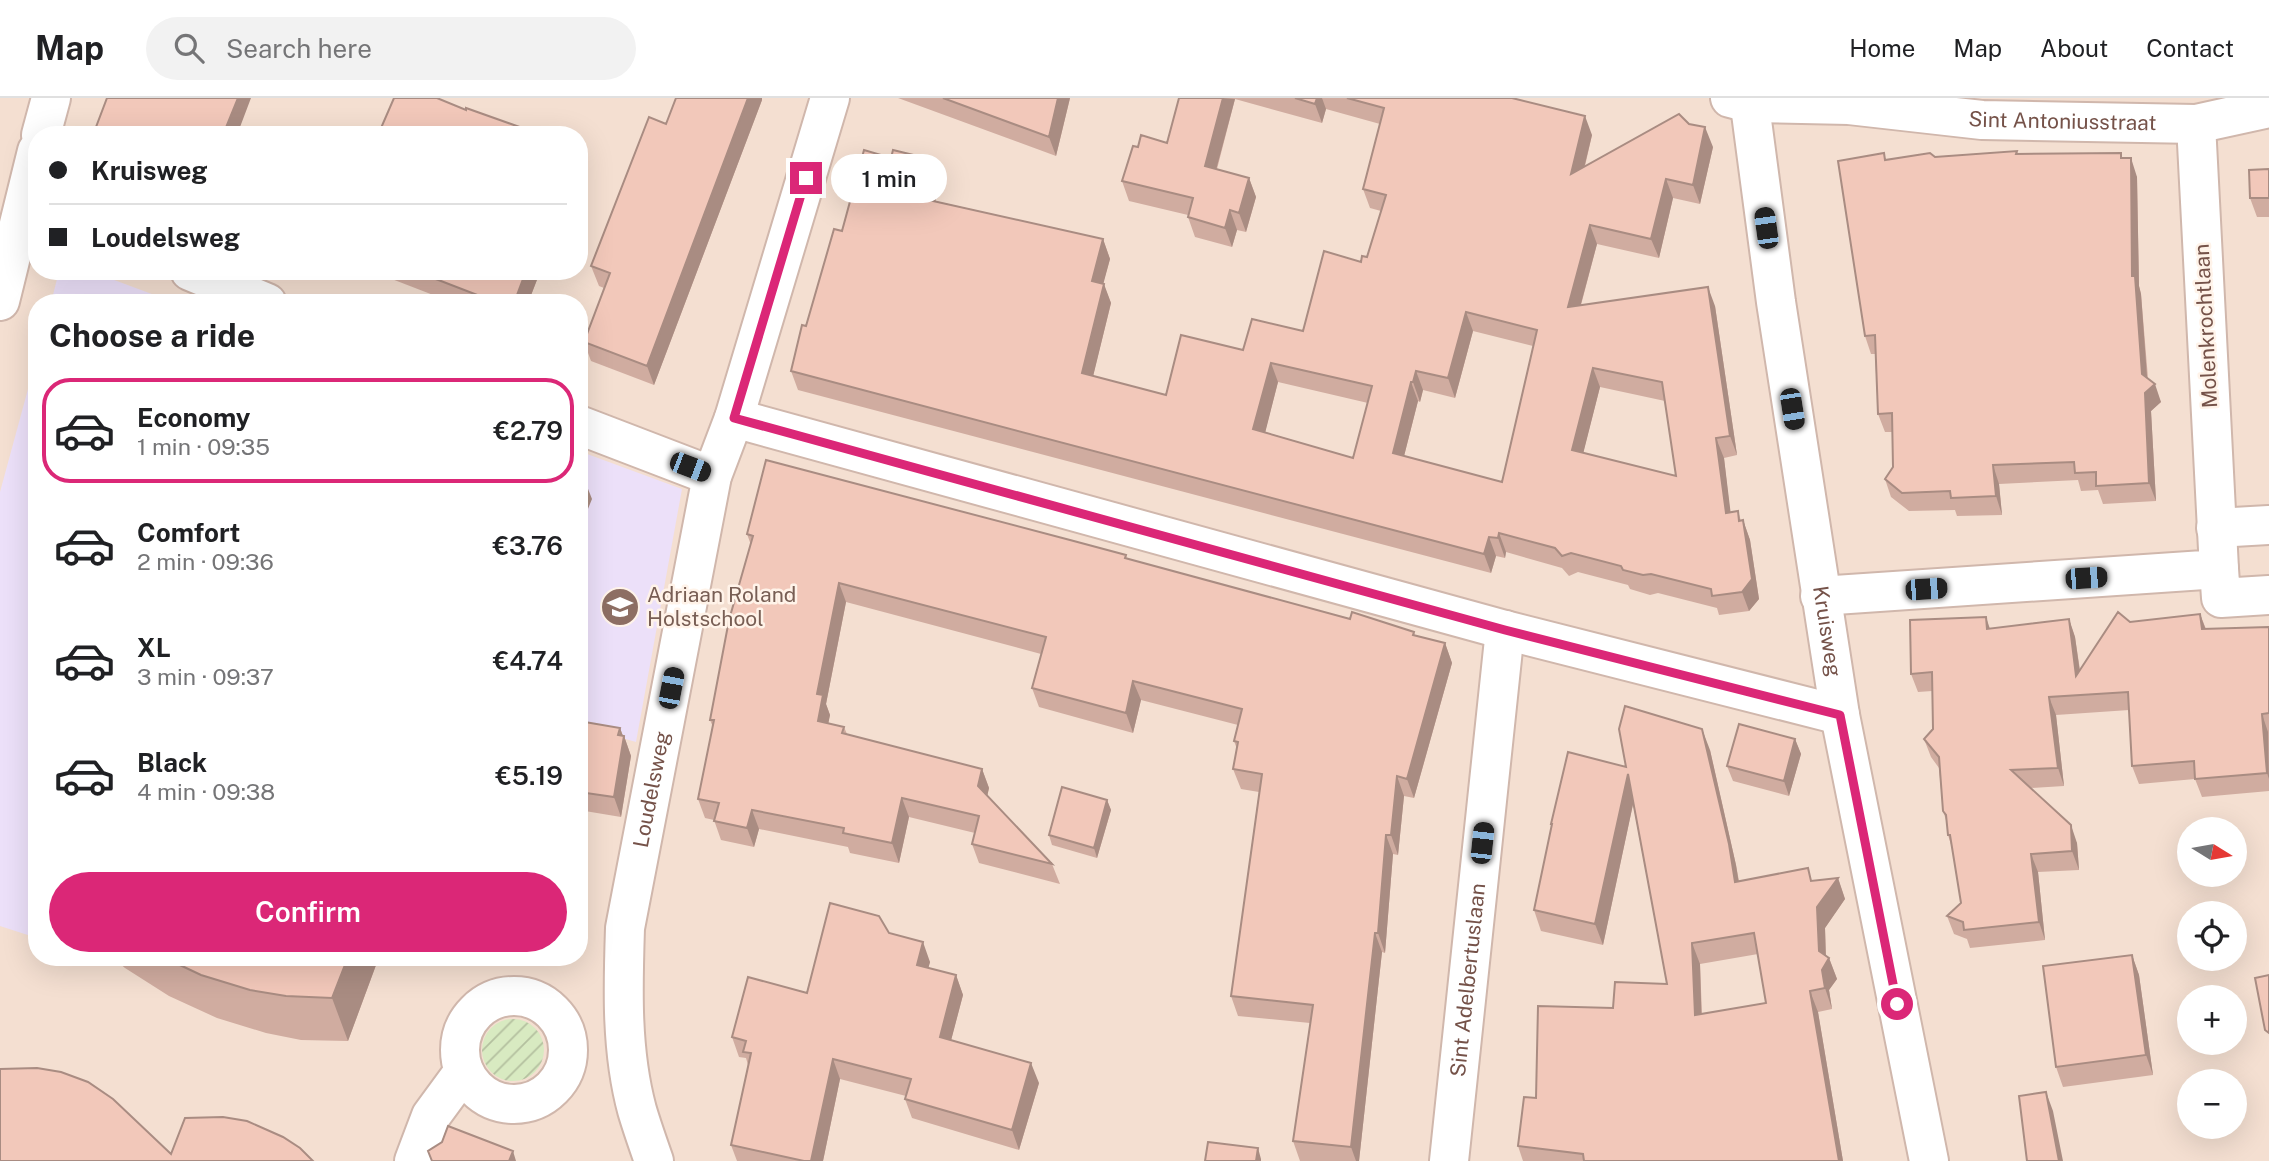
<!DOCTYPE html>
<html lang="en">
<head>
<meta charset="utf-8">
<style>
	:root { --surface:#fff; --page:#f2f2f2; --text:#202124; --muted:#757577; --line:#e0e0e0; --accent:#db2777 }
	body { margin:0; font-family:"Public Sans",sans-serif; background:var(--page); color:var(--text); height:100vh; display:flex; flex-direction:column; font-size:26px; white-space:nowrap }
	* { box-sizing:border-box; margin:0 }
	p { font-size:23px; color:var(--muted) }
	.icon { flex:none; width:38px; height:38px; fill:none; stroke:currentColor; stroke-width:2; stroke-linecap:round; stroke-linejoin:round }
	.map { position:relative; flex:1; overflow:hidden }
	.sheet { position:absolute; left:28px; top:196px; width:560px; height:672px; display:flex; flex-direction:column; background:var(--surface); border-radius:28px; box-shadow:0 7px 28px #0002 }
	.sheet>* { flex:none }
	.banner { position:absolute; left:28px; top:28px; width:560px; height:154px; border-radius:28px; box-shadow:0 7px 28px #0002; display:grid; align-content:center; height:154px; padding:0 21px; background:var(--surface) }
	.needle { width:46px; rotate:101deg }
	.fabs { position:absolute; left:2177px; top:719px; display:grid; gap:14px }
	.fabs a { display:grid; place-items:center; width:70px; height:70px; border-radius:50%; background:var(--surface); box-shadow:0 7px 28px #0002; font-size:35px }
	.end { position:absolute; width:32px; height:32px; margin:-16px; border:9px solid #db2777; background:#fff; box-shadow:0 0 0 4px #fff }
	.from { border-radius:50% }
	.bubble { position:absolute; height:49px; border-radius:24px; background:var(--surface); box-shadow:0 7px 28px #0002; font-size:23px; font-weight:600; line-height:49px; text-align:center }
	.car { position:absolute; width:21px; height:42px; margin:-21px -10px; border-radius:9px; box-shadow:0 0 5px 2px #0007; background:linear-gradient(#222 24%,#8ab4d8 0 40%,#222 0 76%,#8ab4d8 0 86%,#222 0) }
	.banner b { display:flex; align-items:center; gap:24px; height:66px; font-size:26px }
	.banner b+b { border-top:2px solid var(--line) }
	.banner i { width:18px; height:18px; background:var(--text) }
	ul { padding:0; list-style:none }
	li { display:flex; align-items:center; gap:21px; height:105px; margin:0 14px 10px; padding:0 7px; border:4px solid transparent; border-radius:28px }
	li div { flex:1 }
	li b { display:block; font-size:26px }
	li em { font-style:normal; font-weight:600 }
	li.selected { border-color:var(--accent) }
	li>.icon { width:63px; height:63px; stroke-width:1.5 }
	h2 { padding:0 21px; font-size:32px; line-height:84px }
	.button { display:flex; gap:14px; margin-top:auto; padding:14px 21px }
	.button a { flex:1; height:80px; border-radius:42px; background:var(--accent); color:#fff; font-size:28px; font-weight:600; line-height:80px; text-align:center }
	header { display:flex; align-items:center; gap:42px; box-sizing:border-box; height:98px; padding:0 35px; background:var(--surface); border-bottom:2px solid var(--line) }
	header strong { font-size:33px }
	nav { display:flex; gap:38px; margin-inline-start:auto; font-size:24px }
	.search { width:490px; height:63px; background:var(--page); display:flex; align-items:center; gap:18px; box-sizing:border-box; padding:0 24px; border-radius:38px; color:var(--muted); font-size:26px }
	.map>svg:first-child { display:block }
</style>
</head>
<body>
<header>
<strong>Map</strong>
<div class="search"><svg class="icon" aria-label="search" viewBox="0 0 24 24"><circle cx="10" cy="10" r="6"/><path d="M15 15l6 6"/></svg>Search here</div>
<nav><a>Home</a><a>Map</a><a>About</a><a>Contact</a></nav>
</header>
<div class="map">
<svg width="2269" height="1063" viewBox="0 0 2269 1063">
	<defs>
		<pattern id="garden-furrows" width="10" height="10" patternUnits="userSpaceOnUse" patternTransform="scale(1.75)"><rect width="10" height="10" fill="#d8eac1"/><path d="M-1 1l2-2M0 10L10 0M9 11l2-2" fill="none" stroke="#b4c09f"/></pattern>
	</defs>
	<rect width="100%" height="100%" fill="#fcefe3"/>
	<!-- residential -->
	<path fill="#f4dfd1" fill-rule="evenodd" d="M0,0H2269V1063H0ZM37,37H579V173H37ZM37,205H579V859H37ZM2189,732H2235V777H2189ZM2189,816H2235V861H2189ZM2189,900H2235V945H2189ZM2189,984H2235V1029H2189Z"/>
	<!-- education -->
	<path fill="#ece0f9" d="M59,173H90L176,205H51Z
		M37,258V840L0,828V394Z
		M579,353L682,391L636,644L579,628Z"/>
	<!-- garden -->
	<path fill="url(#garden-furrows)" d="M482 952a31 31 0 1 1 62 0a31 31 0 1 1-62 0Z"/>
	<g fill="none" stroke-linecap="round" stroke-linejoin="round">
		<defs>
			<g id="minor">
				<path id="s1" d="M1730,0L1749,5L1849,7L1982,22L2196,26L2269,10"/>
				<path id="s2" d="M1749,0L1776,204L1840,617L1929,1063"/>
				<path d="M41,37L51,0"/>
				<path d="M190,173L267,205"/>
				<path d="M0,203L37,53"/>
				<path d="M734,320L1505,532L1840,617"/>
				<path d="M579,327L712,378"/>
				<path d="M2216,430L2269,427"/>
				<path d="M2219,471L2221,500L2269,497"/>
				<path d="M1820,498L2219,471L2196,26"/>
				<circle cx="514" cy="952" r="54"/>
				<path d="M414,1063L431,1018L464,973"/>
				<path id="s3" d="M654,1063C648,1046 642,1029 637,1012C621,953 623,890 625,830L712,378L734,320L830,0"/>
				<path id="s4" d="M1449,1063L1505,532"/>
			</g>
		</defs>
		<!-- minor casing -->
		<use href="#minor" stroke="#d0b7ac" stroke-width="42"/>
		<!-- minor -->
		<use href="#minor" stroke="#fff" stroke-width="38"/>
	</g>
	<!-- wall -->
	<path fill="#d0aca0" fill-rule="evenodd" d="M676,0H762V2L654,287L591,263L584,244L604,190L599,188L591,168L666,26Z
		M898,0H1070L1056,58Z
		M1179,0H1512L1592,37L1585,68L1713,49L1700,106L1673,100L1659,160L1597,146L1581,207L1715,208L1737,357L1724,360L1730,414L1738,413L1741,423L1743,422L1750,442L1759,501L1749,513L1719,517L1717,510L1658,495L1650,497L1630,491L1628,487L1578,474L1569,478L1562,470L1506,454L1505,460L1496,458L1491,475L798,292L791,273L806,228L842,133L891,60L934,62L941,82L935,103L1103,141L1110,161L1103,185L1111,205L1093,278L1166,297L1243,252L1303,233L1361,164L1367,159L1381,113L1370,110L1363,91L1380,26L1326,11L1322,25L1235,1L1217,71L1249,80L1256,99L1246,134L1237,132L1232,149L1195,139L1188,119V117L1129,103L1122,83L1138,49L1167,45ZM1473,233L1533,248L1502,384L1404,358L1418,303L1420,304L1423,292L1455,300ZM1278,284L1368,305L1353,360L1265,334ZM1600,289L1665,303L1676,378L1583,355Z
		M466,12L542,37H383L381,30Z
		M2017,53L2018,56L2123,60L2137,79L2139,188L2141,196L2148,280L2161,304L2151,313L2156,403L2103,406L2098,392L2081,393L2078,382L1999,386L2002,417L1957,418L1955,412L1909,413L1891,399L1885,381L1893,369L1892,334H1885L1878,316L1875,256H1871L1865,238L1886,62Z
		M2269,71V119H2257L2250,100Z
		M371,173H540V174L528,205H454Z
		M747,436L1126,457L1127,461L1350,521L1414,534L1415,537L1445,545L1452,565L1414,700L1404,698L1398,757L1393,756L1385,855L1382,854L1359,1063H1300L1293,1043L1310,925L1238,918L1231,898L1259,694L1241,691L1233,671L1237,651L1234,643L1238,627L1141,602L1133,635L1039,609L1032,590L1041,556L846,504L826,606L830,617L828,625L844,629L847,636L982,671L989,690L987,698L1052,766L1060,786L979,765L972,746L975,735L909,719L899,765L850,755L848,749L759,731L754,749L721,742L714,722L705,720L698,701L713,629L710,622L751,447Z
		M2200,516L2206,531L2269,529V693L2202,699L2195,681L2139,686L2132,668L2129,612L2056,617L2064,688L2030,690L2077,745L2079,772L2038,774L2045,842L1970,850L1967,841L1954,836L1947,818L1961,805L1952,750L1948,737L1947,725L1943,713L1939,670L1931,659L1924,641L1933,631L1932,593L1918,594L1911,576L1990,531L2069,521L2075,539L2080,572L2130,524Z
		M579,623L620,630L623,638H624L631,658L621,719L579,712Z
		M1795,641L1801,656L1789,698L1733,683L1727,668Z
		M1710,652L1736,767L1739,783H1813L1838,780L1845,801L1825,830L1826,858L1829,860L1837,881L1829,892L1832,911L1818,914L1843,1063H1523L1518,1048L1536,1000L1613,910L1667,886L1633,706L1603,847L1541,833L1534,812L1552,729L1551,726L1626,669ZM1758,856L1766,905L1702,916L1700,866Z
		M1107,702L1111,712L1097,760L1052,747L1049,737Z
		M889,835L930,864L928,870L956,877L963,897L951,942L1039,985L1019,1052L912,1020L905,1001L906,998L840,981L823,1063H737L731,1047L748,967L746,960L739,959L732,939L807,895Z
		M2132,857L2139,877L2153,977L2063,989L2056,969Z
		M112,859H379L348,943L301,942L266,935L217,920L169,898L125,870Z"/>
	<!-- shaded-wall -->
	<path fill="#a98c82" d="M238,0H251L237,37H223Z
		M748,0H762V2L654,287L647,268Z
		M1058,0H1070L1056,58L1049,39Z
		M1223,0L1235,1L1212,87L1205,68Z
		M1317,0H1322L1326,11L1322,25L1315,6Z
		M1585,18L1592,37L1578,95L1571,76Z
		M1705,29L1713,49L1700,106L1693,87Z
		M2131,60L2137,79L2139,188L2141,196L2148,292L2155,286L2161,304L2151,313L2156,403L2149,385L2142,276L2132,178Z
		M934,62L941,82L931,120L924,101Z
		M1249,80L1256,99L1246,134L1239,115Z
		M1666,81L1673,100L1659,160L1651,141Z
		M1230,112L1237,132L1232,149L1225,130Z
		M1590,127L1597,146L1575,228L1568,209Z
		M1103,141L1110,161L1099,202L1092,183Z
		M526,173L540,174L528,205H514Z
		M1104,186L1111,205L1089,295L1082,275Z
		M1708,189L1715,208L1737,357L1730,338Z
		M1466,214L1473,233L1455,300L1448,280Z
		M1271,265L1278,284L1261,351L1253,331Z
		M1593,270L1600,289L1579,372L1572,352Z
		M1416,273L1423,292L1420,304L1413,284Z
		M1411,284L1418,303L1400,374L1393,355Z
		M1716,340L1724,360L1733,434L1726,415Z
		M1993,367L1999,386L2002,417L1996,398Z
		M581,373L592,401L579,433V379Z
		M1743,422L1750,442L1759,501L1749,513L1742,494Z
		M1499,435L1506,454L1505,460L1498,440Z
		M1489,439L1496,458L1491,475L1484,456Z
		M839,485L846,504L826,606L830,617L825,642L818,623L817,596Z
		M2200,516L2207,535L2202,531Z
		M1986,519L1992,537L1987,531Z
		M2069,521L2075,539L2083,596L2076,578Z
		M1445,545L1452,565L1414,700L1407,681Z
		M1133,583L1141,602L1133,635L1126,615Z
		M2049,599L2056,617L2064,688L2058,670Z
		M2262,616L2268,634L2269,681L2267,675Z
		M620,630L624,641V638L631,658L621,719L614,699Z
		M1702,631L1710,652L1736,767L1742,805L1735,784Z
		M1795,641L1801,656L1789,698L1784,683Z
		M982,671L989,690L985,708L978,688Z
		M1628,676L1635,697L1603,847L1595,826Z
		M1397,678L1404,698L1398,757L1391,737Z
		M902,700L909,719L899,765L892,745Z
		M1107,702L1111,712L1097,760L1094,750Z
		M752,712L759,731L754,749L747,730Z
		M2071,727L2077,745L2079,772L2072,753Z
		M1386,737L1393,756L1385,855L1378,835Z
		M2031,756L2038,774L2045,842L2039,824Z
		M1838,780L1845,801L1825,830L1826,865L1829,860L1837,881L1829,892L1832,911L1825,890L1819,853L1817,809Z
		M1375,835L1382,854L1359,1063H1356L1351,1049Z
		M923,844L930,864L924,886L917,867Z
		M1692,845L1700,866L1702,938L1695,917Z
		M2132,857L2139,877L2153,977L2146,957Z
		M348,859H379L348,943L332,900Z
		M956,877L963,897L947,958L940,939Z
		M1810,893L1818,914L1843,1063H1839Z
		M833,961L840,981L823,1063H811Z
		M1031,965L1039,985L1019,1052L1012,1032Z
		M2046,994L2053,1013L2063,1063H2059Z
		M1258,1050L1261,1061V1063H1256Z
		M513,1053L516,1063H509Z"/>
	<!-- building -->
	<path fill="#f2c8ba" stroke="#a98c82" stroke-width="2" fill-rule="evenodd" d="M107,0H238L223,37H93Z
		M394,0H437L466,12V10L542,37H395L381,30Z
		M676,0H748L647,268L584,244L610,175L591,168L649,19L666,26Z
		M943,0H1058L1049,39Z
		M1179,0H1223L1205,68L1249,80L1239,115L1230,112L1225,130L1188,119L1193,100L1122,83L1133,48L1138,49L1141,37L1167,45Z
		M1295,0H1317L1315,6Z
		M1347,0H1512L1585,18L1571,76L1679,16L1689,26L1705,29L1693,87L1666,81L1651,141L1590,127L1568,209L1708,189L1730,338L1716,340L1726,415L1738,413L1739,423L1743,422L1752,481L1742,494L1712,498L1711,491L1651,476L1643,477L1623,472L1621,468L1571,455L1562,458L1555,450L1499,435L1498,440L1489,439L1484,456L791,273L802,227L806,228L834,131L842,133L864,52L891,60L893,52L934,62L924,101L1103,141L1092,183L1104,186L1082,275L1166,297L1181,237L1243,252L1252,221L1303,233L1324,153L1361,164L1362,158L1367,159L1386,97L1363,91L1384,10ZM1466,214L1537,232L1502,384L1393,355L1411,284H1413L1416,273L1448,280ZM1271,265L1372,288L1353,360L1253,331ZM1593,270L1662,284L1676,378L1572,352Z
		M2017,53L2016,56L2121,55V60H2131L2132,178H2135L2142,276L2155,286L2145,295L2149,385L2096,388V374L2075,375L2074,364L1993,367L1996,398L1951,400L1950,393L1902,395L1885,381L1893,369L1892,315L1878,316L1875,237L1865,238L1838,63L1884,55L1885,62L1930,55L1935,59Z
		M2269,71V100H2250L2249,72Z
		M415,173H526L514,205H498Z
		M766,362L1070,442L1126,457L1125,460L1350,521L1352,514L1414,534L1413,537L1445,545L1407,681L1397,678L1391,737H1386L1378,835H1375L1351,1049L1293,1043L1313,907L1231,898L1262,676L1233,671L1238,644L1234,643L1242,611L1133,583L1126,615L1032,590L1046,539L839,485L817,596L823,597L818,623L844,629L842,635L982,671L978,688L1052,766L972,746L979,718L902,700L892,745L843,735L844,730L752,712L747,730L714,723L719,705L698,701L714,622H710L729,522L753,438L747,436Z
		M2118,514L2130,524L2200,516L2202,531L2269,529V615L2262,616L2267,675L2195,681L2194,663L2132,668L2128,594L2049,599L2058,670L2011,672L2071,727L2072,753L2031,756L2039,824L1964,832L1963,824L1947,818L1961,805L1950,737H1948L1946,717L1943,713L1939,659L1924,641L1933,631L1932,574L1911,576L1910,522L1986,519L1987,531L2069,521L2076,578Z
		M1625,608L1702,631L1729,746L1735,784L1808,770L1811,783L1838,780L1817,809L1819,853L1829,860L1822,872L1825,890L1810,893L1839,1063H1584L1583,1056L1518,1048L1524,999L1536,1000L1538,908L1613,910L1615,884L1667,886L1628,676L1595,826L1534,812L1552,726H1551L1568,654L1626,669L1619,631ZM1754,835L1766,905L1695,917L1692,845Z
		M579,623L620,630L618,637L624,638L614,699L579,694Z
		M1739,626L1795,641L1784,683L1727,668Z
		M1062,689L1107,702L1094,750L1049,737Z
		M830,805L879,818L889,835L923,844L917,867L956,877L940,939L1031,965L1012,1032L905,1001L911,981L833,961L811,1063H804L731,1047L751,955L743,954L746,943L732,939L748,879L807,895Z
		M2132,857L2146,957L2056,969L2043,868Z
		M163,859H348L332,900L286,898L250,892L201,877Z
		M2269,877V935L2265,932L2255,880Z
		M37,970L61,974L88,984L113,1001L171,1056L185,1020L223,1019L247,1023L283,1039L300,1050L313,1063H0V971Z
		M2046,994L2059,1063H2027L2019,998Z
		M448,1028L513,1053L509,1063H432L428,1053L442,1044Z
		M1208,1044L1258,1050L1256,1063H1205Z"/>
	<g fill="none" stroke-linecap="round" stroke-linejoin="round">
		<!-- route -->
		<path stroke="#db2777" stroke-width="9" d="M806,80L734,320L1505,532L1840,617L1897,906"/>
	</g>
	<!-- icons -->
	<defs>
		<symbol id="school-disc" viewBox="-11 -11 22 22"><circle r="9.5" fill="#8d6e63" stroke="#fff3e9"/><path d="M0-5L7-2L0 1L-7-2ZM-4 1L0 2.5L4 1V4Q0 6-4 4Z" fill="#fff"/></symbol>
	</defs>
	<g fill-rule="evenodd">
		<use href="#school-disc" x="598" y="487" width="44" height="44"/>
	</g>
	<g text-anchor="middle" stroke-width="5" stroke-linejoin="round" paint-order="stroke">
		<!-- street labels -->
		<g font-size="21" fill="#755249" stroke="#fff3e9">
			<text dy="7" stroke="none"><textPath href="#s1" startOffset="334">Sint Antoniusstraat</textPath></text>
			<text transform="translate(2206 228) rotate(-93)" y="7">Molenkrochtlaan</text>
			<text dy="7" stroke="none"><textPath href="#s2" startOffset="539">Kruisweg</textPath></text>
			<text dy="7" stroke="none"><textPath href="#s3" startOffset="378">Loudelsweg</textPath></text>
			<text dy="7" stroke="none"><textPath href="#s4" startOffset="182">Sint Adelbertuslaan</textPath></text>
		</g>
		<!-- education labels -->
		<g font-size="21" fill="#785e54" stroke="#fff3e9" text-anchor="start">
			<text x="647" y="504">Adriaan Roland<tspan x="647" dy="24">Holstschool</tspan></text>
		</g>
	</g>
</svg>
<div class="fabs">
<a><svg class="needle" viewBox="-14 -14 28 28"><path d="M0-13l5 13h-10z" fill="#e53935"/><path d="M0 13l5-13h-10z" fill="#757577"/></svg></a>
<a><svg class="icon" aria-label="locate" viewBox="0 0 24 24"><circle cx="12" cy="12" r="6"/><path d="M12 2v4M12 18v4M2 12h4M18 12h4"/></svg></a>
<a>+</a>
<a>−</a>
</div>
<i class="end from" style="left:1897px;top:906px"></i>
<i class="end" style="left:806px;top:80px"></i>
<div class="bubble" style="left:831px;top:56px;width:116px">1 min</div>
<i class="car" style="left:1766px;top:130px;rotate:352deg"></i>
<i class="car" style="left:1792px;top:311px;rotate:171deg"></i>
<i class="car" style="left:690px;top:369px;rotate:111deg"></i>
<i class="car" style="left:2086px;top:480px;rotate:86deg"></i>
<i class="car" style="left:1926px;top:491px;rotate:86deg"></i>
<i class="car" style="left:671px;top:590px;rotate:11deg"></i>
<i class="car" style="left:1482px;top:745px;rotate:6deg"></i>
<div class="banner">
<b><i class="from"></i>Kruisweg</b>
<b><i></i>Loudelsweg</b>
</div>
<section class="sheet">
<h2>Choose a ride</h2>
<ul>
<li class="selected"><svg class="icon" aria-label="car" viewBox="0 0 24 24"><path d="M5 17H2v-5l4-1 3-4h7l3 4 3 1v5h-3M9 17h6M6 11h13"/><circle cx="7" cy="17" r="2"/><circle cx="17" cy="17" r="2"/></svg><div><b>Economy</b><p>1 min · 09:35</p></div><em>€2.79</em></li>
<li><svg class="icon" aria-label="car" viewBox="0 0 24 24"><path d="M5 17H2v-5l4-1 3-4h7l3 4 3 1v5h-3M9 17h6M6 11h13"/><circle cx="7" cy="17" r="2"/><circle cx="17" cy="17" r="2"/></svg><div><b>Comfort</b><p>2 min · 09:36</p></div><em>€3.76</em></li>
<li><svg class="icon" aria-label="car" viewBox="0 0 24 24"><path d="M5 17H2v-5l4-1 3-4h7l3 4 3 1v5h-3M9 17h6M6 11h13"/><circle cx="7" cy="17" r="2"/><circle cx="17" cy="17" r="2"/></svg><div><b>XL</b><p>3 min · 09:37</p></div><em>€4.74</em></li>
<li><svg class="icon" aria-label="car" viewBox="0 0 24 24"><path d="M5 17H2v-5l4-1 3-4h7l3 4 3 1v5h-3M9 17h6M6 11h13"/><circle cx="7" cy="17" r="2"/><circle cx="17" cy="17" r="2"/></svg><div><b>Black</b><p>4 min · 09:38</p></div><em>€5.19</em></li>
</ul>
<div class="button"><a>Confirm</a></div>
</section>
</div>
</body>
</html>
